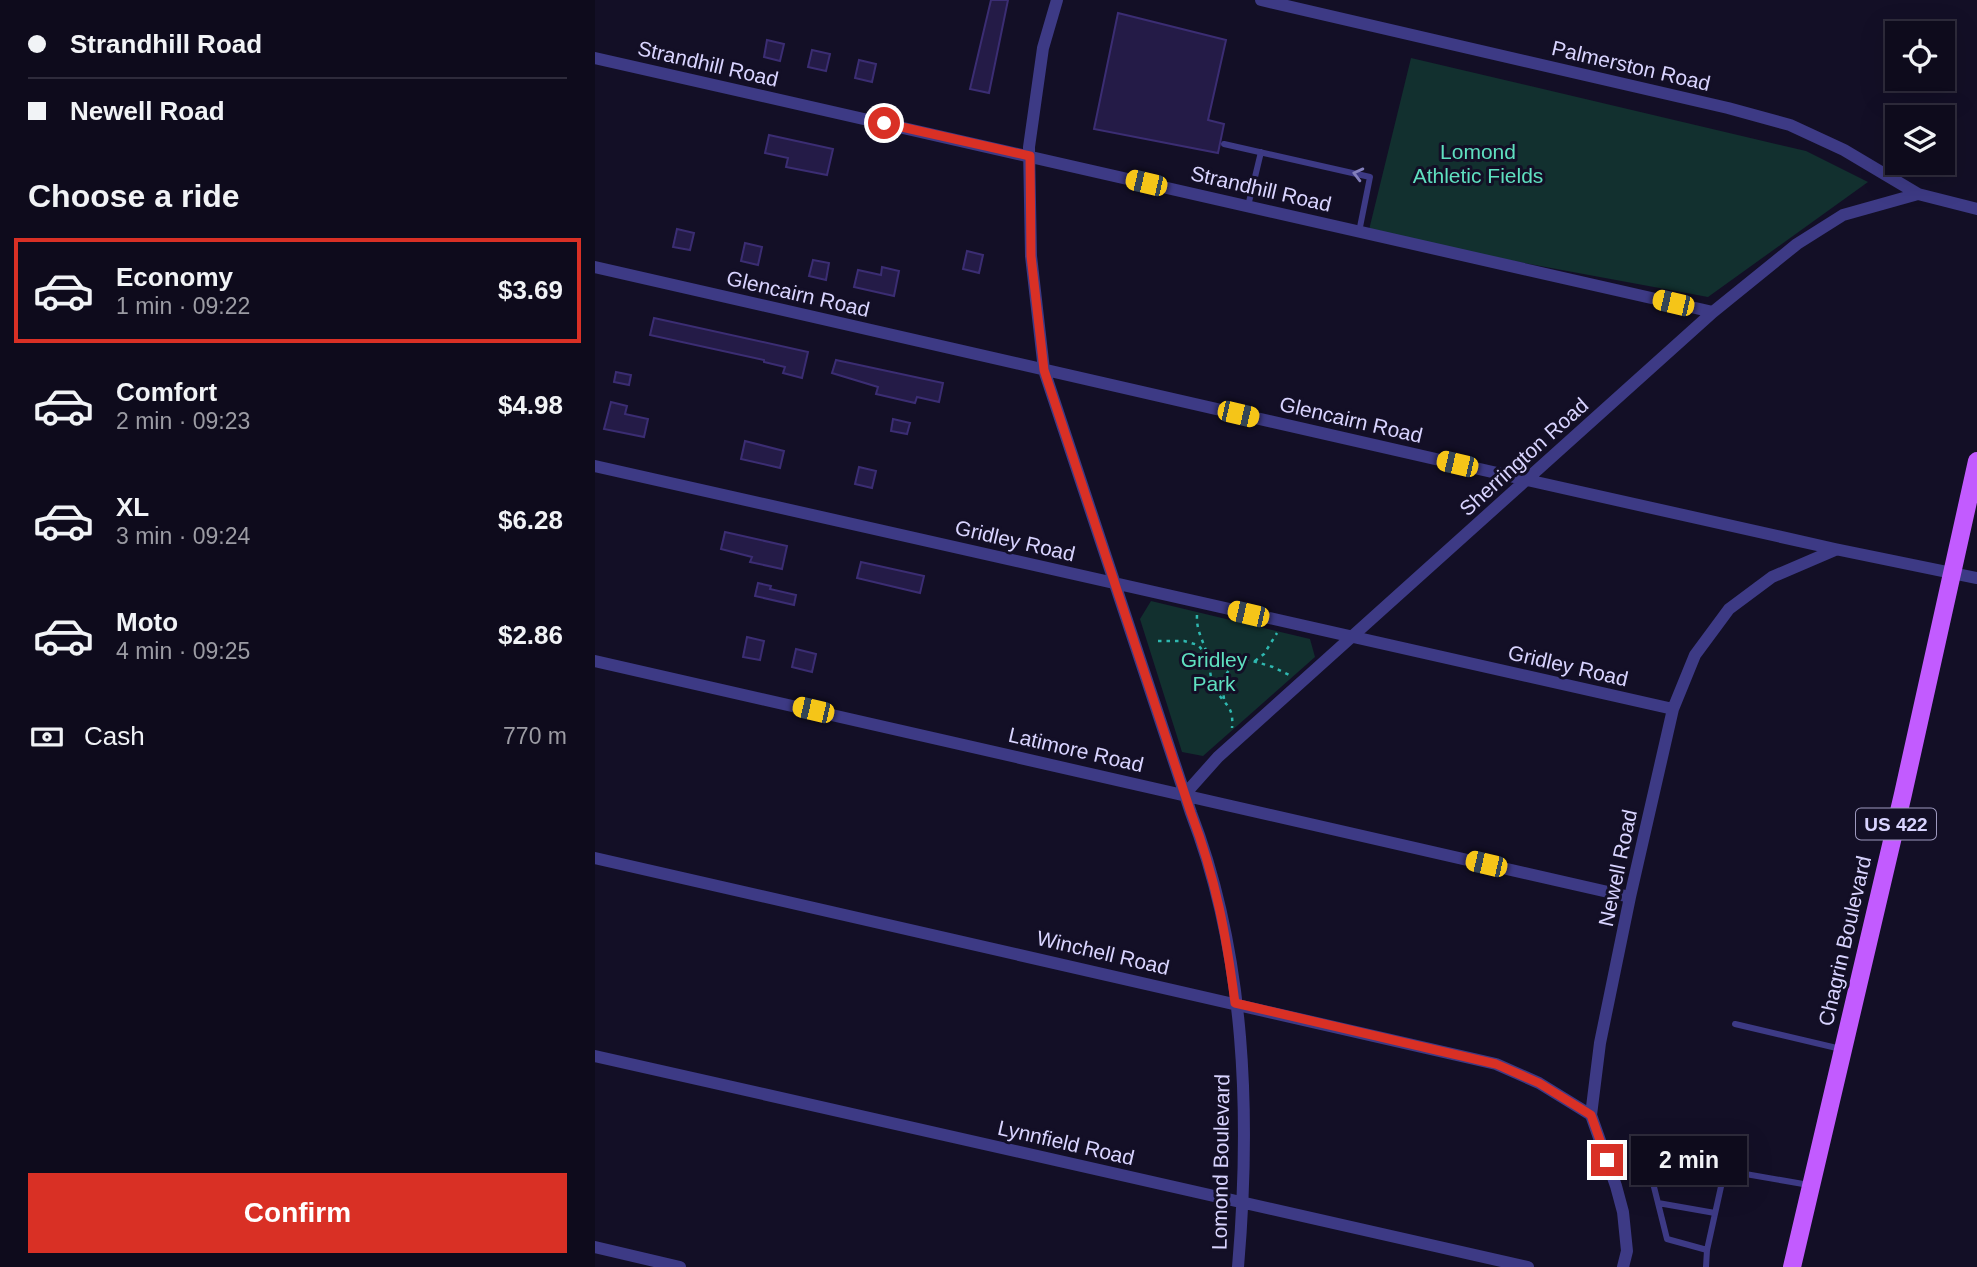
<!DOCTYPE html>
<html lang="en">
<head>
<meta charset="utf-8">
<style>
	:root { --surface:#0e0b1c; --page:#171425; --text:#f1f3f6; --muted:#9b9ba3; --line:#2e2b3b; --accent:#d93025 }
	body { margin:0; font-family:Helvetica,sans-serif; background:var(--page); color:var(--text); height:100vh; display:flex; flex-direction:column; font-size:26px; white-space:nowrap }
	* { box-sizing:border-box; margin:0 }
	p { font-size:23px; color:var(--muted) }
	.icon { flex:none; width:38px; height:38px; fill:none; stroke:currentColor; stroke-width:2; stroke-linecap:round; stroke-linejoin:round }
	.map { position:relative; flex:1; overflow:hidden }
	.panel { display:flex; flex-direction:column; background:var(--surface); width:595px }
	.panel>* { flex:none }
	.hud { display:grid; align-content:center; height:154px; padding:0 28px; background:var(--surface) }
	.buttons { position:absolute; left:1290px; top:21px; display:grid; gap:14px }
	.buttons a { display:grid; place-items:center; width:70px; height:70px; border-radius:0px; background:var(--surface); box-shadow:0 7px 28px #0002,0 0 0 2px var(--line); font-size:35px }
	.end { position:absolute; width:32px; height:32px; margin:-16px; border:9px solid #d93025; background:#fff; box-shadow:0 0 0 4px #fff }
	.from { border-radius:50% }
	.bubble { position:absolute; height:49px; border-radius:0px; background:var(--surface); box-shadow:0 7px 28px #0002,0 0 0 2px var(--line); font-size:23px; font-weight:600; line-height:49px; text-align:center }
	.car { position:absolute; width:21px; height:42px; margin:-21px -10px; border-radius:9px; box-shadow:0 0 5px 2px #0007; background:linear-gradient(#f5c518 24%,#345 0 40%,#f5c518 0 76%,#345 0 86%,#f5c518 0) }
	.hud b { display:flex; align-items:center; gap:24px; height:66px; font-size:26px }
	.hud b+b { border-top:2px solid var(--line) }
	.hud i { width:18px; height:18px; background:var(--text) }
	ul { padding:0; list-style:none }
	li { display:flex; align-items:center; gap:21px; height:105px; margin:0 14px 10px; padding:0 14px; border:4px solid transparent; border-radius:0px }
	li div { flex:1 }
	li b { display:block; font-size:26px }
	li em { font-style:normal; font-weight:600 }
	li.on { border-color:var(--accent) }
	li>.icon { width:63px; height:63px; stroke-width:1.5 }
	h2 { padding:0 28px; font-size:32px; line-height:84px }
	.pay { display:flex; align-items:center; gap:18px; height:77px; padding:0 28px; font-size:26px }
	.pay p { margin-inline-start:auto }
	.action { display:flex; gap:14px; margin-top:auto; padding:14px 28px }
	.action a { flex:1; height:80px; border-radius:0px; background:var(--accent); color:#fff; font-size:28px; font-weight:600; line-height:80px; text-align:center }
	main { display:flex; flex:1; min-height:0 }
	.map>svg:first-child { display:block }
</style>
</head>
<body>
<main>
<section class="panel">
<div class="hud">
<b><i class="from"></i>Strandhill Road</b>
<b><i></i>Newell Road</b>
</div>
<h2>Choose a ride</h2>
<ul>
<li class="on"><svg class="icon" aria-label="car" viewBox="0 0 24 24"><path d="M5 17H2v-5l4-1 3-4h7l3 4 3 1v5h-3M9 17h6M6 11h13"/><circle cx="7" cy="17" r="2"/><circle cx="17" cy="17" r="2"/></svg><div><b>Economy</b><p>1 min · 09:22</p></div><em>$3.69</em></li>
<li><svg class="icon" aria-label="car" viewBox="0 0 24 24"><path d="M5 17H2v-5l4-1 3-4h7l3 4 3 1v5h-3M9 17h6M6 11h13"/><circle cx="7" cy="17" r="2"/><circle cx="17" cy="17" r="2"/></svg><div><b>Comfort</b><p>2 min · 09:23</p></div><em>$4.98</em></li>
<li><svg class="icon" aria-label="car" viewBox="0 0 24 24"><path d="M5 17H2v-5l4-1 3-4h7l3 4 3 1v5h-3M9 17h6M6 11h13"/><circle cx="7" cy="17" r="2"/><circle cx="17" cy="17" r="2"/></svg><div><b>XL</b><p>3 min · 09:24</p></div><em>$6.28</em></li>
<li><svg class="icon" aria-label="car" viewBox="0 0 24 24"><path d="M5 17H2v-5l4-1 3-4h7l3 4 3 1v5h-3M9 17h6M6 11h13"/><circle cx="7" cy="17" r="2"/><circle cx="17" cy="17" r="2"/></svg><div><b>Moto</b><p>4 min · 09:25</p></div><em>$2.86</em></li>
</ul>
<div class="pay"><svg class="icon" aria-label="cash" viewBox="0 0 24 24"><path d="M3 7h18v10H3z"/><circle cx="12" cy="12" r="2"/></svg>Cash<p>770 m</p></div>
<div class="action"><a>Confirm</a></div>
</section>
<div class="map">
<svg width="1382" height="1267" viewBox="0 0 1382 1267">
	<rect width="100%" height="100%" fill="#130f26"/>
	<!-- green -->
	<path fill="#12302f" d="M816,58L1211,151L1273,182L1113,297L773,234Z
		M556,601L715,639L720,657L608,756L587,752L545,619Z"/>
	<!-- building -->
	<path fill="#241b47" stroke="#3b2d73" stroke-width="2" d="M396,0H413L394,93L375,89Z
		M523,13L631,40L613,120L629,124L623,153L499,129Z
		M172,40L189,44L185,61L169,57Z
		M217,50L235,54L231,71L213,67Z
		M264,60L281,64L277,82L260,78Z
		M174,135L238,149L232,175L191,167L193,158L170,153Z
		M82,229L99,233L95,250L78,247Z
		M150,243L167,247L163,265L146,261Z
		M372,251L388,255L384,273L368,269Z
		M218,260L234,263L231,280L214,276Z
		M287,267L304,271L299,296L259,287L263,270L286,275Z
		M59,318L213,352L207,378L188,373L190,367L169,362V360L55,335Z
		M241,360L348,383L344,402L322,397L320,403L281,394L283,387L237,373Z
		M21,372L36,375L34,385L19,382Z
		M16,402L32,406L30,414L53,419L49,437L9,429Z
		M298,419L315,423L312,434L296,431Z
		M150,441L189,451L185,468L146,459Z
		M264,467L281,471L277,488L260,484Z
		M130,532L192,546L187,569L155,562L157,557L126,549Z
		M266,562L329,576L325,593L262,578Z
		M163,583L176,586L175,589L201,595L199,605L160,596Z
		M152,637L169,641L165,660L148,657Z
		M201,649L221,654L217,672L197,667Z"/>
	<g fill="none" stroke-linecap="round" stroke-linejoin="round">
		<!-- path -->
		<path stroke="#2fb8b0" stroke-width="2.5" stroke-dasharray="3.5 5" stroke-linecap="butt" d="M602,615C601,631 609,642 613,657C615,668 615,679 620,689C630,706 639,705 637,728
			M563,641H589L603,645L610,653L627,661L651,659L678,667L696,676
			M660,661L669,654L682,633
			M629,699C627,685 629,672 641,662"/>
		<!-- lane -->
		<path stroke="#3d3a85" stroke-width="6" d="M629,144L775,177L764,232
			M653,206L666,152
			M1140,1024L1246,1049
			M1063,1203L1120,1213
			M1112,1250L1129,1173
			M1111,1267L1112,1250L1072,1239L1056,1175L1083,1171L1114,1175L1139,1172L1214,1185"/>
		<!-- street -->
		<path stroke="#3d3a85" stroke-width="12" d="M462,0L448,48L434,147L436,256L449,370L596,813C651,956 656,1116 643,1267
			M666,0L1133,108L1195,125L1249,150L1323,194L1382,209
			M0,58L1118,312
			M0,267L932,480L1240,549L1382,578
			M0,466L1078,709
			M0,661L1035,897
			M590,794L623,757L1118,312L1202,244L1248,215L1323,194
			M0,858L901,1064L944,1083L996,1115
			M0,1056L933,1267
			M0,1247L85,1267
			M1028,1267L1032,1251L1028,1212L1021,1186L996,1115L1005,1043L1035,897L1078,709L1100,655L1134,609L1177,577L1240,550"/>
		<!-- primary -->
		<path stroke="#c25bff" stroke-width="18" d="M1197,1267L1308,794L1382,461"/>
	</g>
	<!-- one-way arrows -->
	<defs><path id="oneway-chevron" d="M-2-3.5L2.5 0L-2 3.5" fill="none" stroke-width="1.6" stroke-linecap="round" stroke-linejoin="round" transform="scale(1.75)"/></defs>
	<use stroke="#837fbc" href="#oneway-chevron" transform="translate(763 174) rotate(-166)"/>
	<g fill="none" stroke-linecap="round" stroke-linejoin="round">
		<!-- route -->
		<path stroke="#d93025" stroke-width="9" d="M289,123L435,156L436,256L449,370L596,813C621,879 631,934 640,1003L901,1064L944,1083L996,1115L1012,1160"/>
	</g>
	<g text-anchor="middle" stroke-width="6" stroke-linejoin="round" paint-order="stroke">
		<!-- shield labels -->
		<rect fill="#130f26" stroke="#9e99be" stroke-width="2" x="1261" y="808.5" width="80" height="31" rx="5"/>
		<g font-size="19" font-weight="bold" fill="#d9d4ff">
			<text x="1301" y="831">US 422</text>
		</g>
		<!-- street labels -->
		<g font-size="21" fill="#d9d4ff" stroke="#130f26">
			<text transform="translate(113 64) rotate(13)" y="7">Strandhill Road</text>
			<text transform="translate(1036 66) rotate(13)" y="7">Palmerston Road</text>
			<text transform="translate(666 189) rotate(13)" y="7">Strandhill Road</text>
			<text transform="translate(203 294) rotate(13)" y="7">Glencairn Road</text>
			<text transform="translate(756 420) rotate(13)" y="7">Glencairn Road</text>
			<text transform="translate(929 457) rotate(-42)" y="7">Sherrington Road</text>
			<text transform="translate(420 541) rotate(13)" y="7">Gridley Road</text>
			<text transform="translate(973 666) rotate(13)" y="7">Gridley Road</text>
			<text transform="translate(481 750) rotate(13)" y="7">Latimore Road</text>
			<text transform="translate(1023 868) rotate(-78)" y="7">Newell Road</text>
			<text transform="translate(1250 941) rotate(-77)" y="7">Chagrin Boulevard</text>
			<text transform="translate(508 953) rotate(13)" y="7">Winchell Road</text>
			<text transform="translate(471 1143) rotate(13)" y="7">Lynnfield Road</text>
			<text transform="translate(626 1162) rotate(-89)" y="7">Lomond Boulevard</text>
		</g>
		<!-- park labels -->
		<g font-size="21" fill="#5fe0c0" stroke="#130f26">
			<text x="883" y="159">Lomond<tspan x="883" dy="24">Athletic Fields</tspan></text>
			<text x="619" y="667">Gridley<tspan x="619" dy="24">Park</tspan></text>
		</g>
	</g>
</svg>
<div class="buttons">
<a><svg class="icon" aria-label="locate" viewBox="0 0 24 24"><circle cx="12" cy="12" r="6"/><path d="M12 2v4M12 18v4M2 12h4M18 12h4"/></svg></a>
<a><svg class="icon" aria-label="layers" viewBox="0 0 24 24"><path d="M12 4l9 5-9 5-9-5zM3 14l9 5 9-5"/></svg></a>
</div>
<i class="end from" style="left:289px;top:123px"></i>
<i class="end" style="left:1012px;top:1160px"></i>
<div class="bubble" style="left:1036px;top:1136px;width:116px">2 min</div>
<i class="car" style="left:551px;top:183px;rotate:283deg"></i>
<i class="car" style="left:1078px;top:303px;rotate:283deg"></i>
<i class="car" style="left:643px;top:414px;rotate:103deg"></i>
<i class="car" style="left:862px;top:464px;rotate:283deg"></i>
<i class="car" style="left:653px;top:614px;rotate:283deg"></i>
<i class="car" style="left:218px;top:710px;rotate:283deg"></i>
<i class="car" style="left:891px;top:864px;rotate:283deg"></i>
</div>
</main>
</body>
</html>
